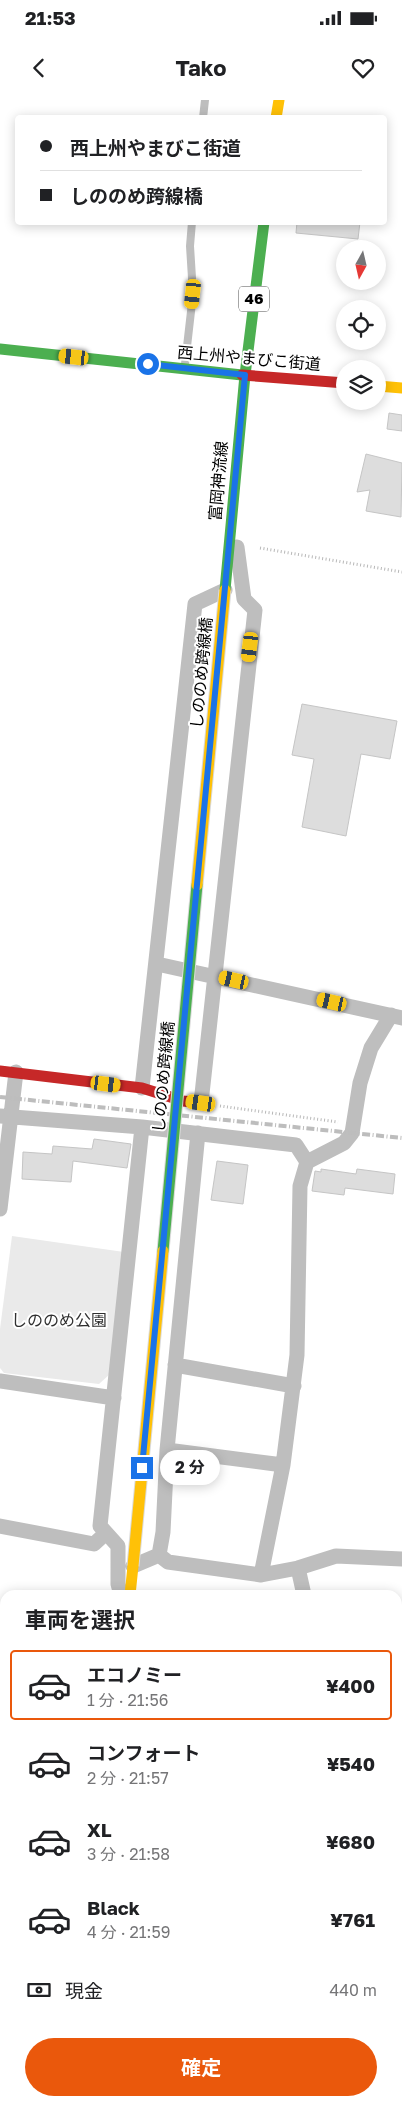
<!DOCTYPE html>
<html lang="ja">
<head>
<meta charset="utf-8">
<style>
	:root { --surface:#fff; --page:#f2f2f2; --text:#202124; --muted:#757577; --line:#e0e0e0; --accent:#ea580c }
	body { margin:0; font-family:"Golos Text","Noto Sans JP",sans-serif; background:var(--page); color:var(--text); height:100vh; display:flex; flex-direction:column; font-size:19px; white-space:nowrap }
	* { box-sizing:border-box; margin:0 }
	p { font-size:16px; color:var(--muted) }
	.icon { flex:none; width:28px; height:28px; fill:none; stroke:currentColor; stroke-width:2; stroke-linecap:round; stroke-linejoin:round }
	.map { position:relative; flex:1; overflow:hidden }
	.panel { position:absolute; left:0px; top:1490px; width:402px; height:516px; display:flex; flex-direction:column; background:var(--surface); border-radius:15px 15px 0 0; box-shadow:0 2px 12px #0003 }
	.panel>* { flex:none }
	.banner { position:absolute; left:15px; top:15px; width:372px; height:110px; border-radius:5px; box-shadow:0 2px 12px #0003; display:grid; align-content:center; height:110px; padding:0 25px; background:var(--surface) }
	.needle { width:32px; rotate:188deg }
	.controls { position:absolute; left:336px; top:140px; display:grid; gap:10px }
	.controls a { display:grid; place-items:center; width:50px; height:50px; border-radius:50%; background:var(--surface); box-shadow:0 2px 12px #0003; font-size:25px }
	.end { position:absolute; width:22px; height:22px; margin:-11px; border:6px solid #1a73e8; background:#fff; box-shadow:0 0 0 2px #fff }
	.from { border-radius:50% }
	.bubble { position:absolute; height:35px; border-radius:18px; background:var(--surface); box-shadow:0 2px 12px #0003; font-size:16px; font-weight:700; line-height:35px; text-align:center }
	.car { position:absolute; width:15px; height:30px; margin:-15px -8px; border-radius:6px; box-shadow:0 0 4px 1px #0007; background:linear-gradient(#f5c518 24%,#345 0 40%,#f5c518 0 76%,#345 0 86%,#f5c518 0) }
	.banner b { display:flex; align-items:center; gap:18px; height:48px; font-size:19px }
	.banner b+b { border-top:1px solid var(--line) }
	.banner i { width:12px; height:12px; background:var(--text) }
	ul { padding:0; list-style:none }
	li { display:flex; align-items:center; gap:15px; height:70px; margin:0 10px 8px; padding:0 15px; border:2px solid transparent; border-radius:5px }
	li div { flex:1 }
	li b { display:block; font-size:19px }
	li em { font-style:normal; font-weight:700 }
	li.selected { border-color:var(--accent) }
	li>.icon { width:45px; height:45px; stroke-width:1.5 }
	h2 { padding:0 25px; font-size:22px; line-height:60px }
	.pay { display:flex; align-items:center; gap:12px; height:55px; padding:0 25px; font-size:19px }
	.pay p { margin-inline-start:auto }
	.primary-button { display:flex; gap:10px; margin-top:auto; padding:10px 25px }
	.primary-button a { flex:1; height:58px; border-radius:30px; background:var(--accent); color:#fff; font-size:20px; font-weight:700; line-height:58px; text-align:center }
	.status { display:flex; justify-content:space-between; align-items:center; height:35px; padding:0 25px; background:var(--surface); direction:ltr }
	.status svg { height:14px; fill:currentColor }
	header { display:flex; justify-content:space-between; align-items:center; height:65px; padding:0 25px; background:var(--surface); font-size:22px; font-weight:700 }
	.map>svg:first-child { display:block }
</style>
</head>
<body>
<div class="status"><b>21:53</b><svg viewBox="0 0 49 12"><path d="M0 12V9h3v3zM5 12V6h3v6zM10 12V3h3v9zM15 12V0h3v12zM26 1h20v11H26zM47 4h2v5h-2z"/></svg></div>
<header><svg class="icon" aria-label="back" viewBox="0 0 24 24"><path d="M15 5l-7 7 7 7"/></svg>Tako<svg class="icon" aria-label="heart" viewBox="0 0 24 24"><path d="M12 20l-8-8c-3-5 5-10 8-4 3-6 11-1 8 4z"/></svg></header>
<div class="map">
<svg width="402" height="2006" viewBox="0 0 402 2006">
	<rect width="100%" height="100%" fill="#fff"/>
	<!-- green -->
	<path fill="#eaeaea" d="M12,1136L124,1152L111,1273L99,1284L4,1273L0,1268V1229Z"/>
	<!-- building -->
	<path fill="#ddd" stroke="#c5c5c5" d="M297,122H360L358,139L296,133Z
		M389,313L402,315V331L387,329Z
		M366,354L402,363L401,417L366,411L370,390L357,392Z
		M302,604L397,621L390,659L361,654L346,736L302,727L314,659L292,655Z
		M94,1039L131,1044L127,1068L73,1061L71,1082L22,1079L23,1052L52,1054L53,1046L92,1049Z
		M217,1061L248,1065L243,1104L211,1100Z
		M321,1069L356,1074L357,1069L395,1074L393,1094L345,1088L344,1095L312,1091L315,1071L321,1072Z"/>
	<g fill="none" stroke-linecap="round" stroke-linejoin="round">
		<!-- path -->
		<path stroke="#b8b8b8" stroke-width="3" stroke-dasharray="1 2.5" stroke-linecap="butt" d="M260,448L402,472
			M220,1006L338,1022"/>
		<!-- lane -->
		<path stroke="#bebebe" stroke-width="8" d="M203,18L205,0
			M185,264L193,194L190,146L192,122"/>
		<!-- street -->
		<path stroke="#bebebe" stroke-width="15" d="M157,864L402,918
			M142,988L195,504L225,490
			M201,1003L255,510L244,499L237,447
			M0,1016L142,1027L296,1045L307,1062
			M0,1109L16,972
			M175,1265L294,1286
			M0,1281L114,1298
			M167,1350L283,1365
			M0,1426L94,1444L106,1433
			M159,1455L168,1462L261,1475L298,1468L336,1456L402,1459
			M133,1466L159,1455L163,1432L167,1350L198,1033
			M298,1468L304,1495
			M261,1475L283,1365L297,1255L300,1086L307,1062L344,1043L352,1033L360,983L371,948L391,915
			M121,1495L118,1484V1446L100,1426L142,1027
			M398,1625L402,1626
			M0,1909L5,1905"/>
		<!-- fast -->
		<path stroke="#4caf50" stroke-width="11" d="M0,249L242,275
			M225,490L245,275L264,122
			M0,1645L5,1646
			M398,1765L402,1767
			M86,2001V2006"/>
		<!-- slow -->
		<path stroke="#ffc107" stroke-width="11" d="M276,18L279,0
			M378,286L402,288
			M130,1495L133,1466
			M0,1672L5,1674
			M68,2001V2006"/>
		<!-- jam -->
		<path stroke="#c62828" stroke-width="11" d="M242,275L345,283
			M0,971L142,988L183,1001L201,1003
			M398,1793L402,1795"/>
		<!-- rail -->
		<path stroke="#bdbdbd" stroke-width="4" stroke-dasharray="8 2.5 1 2.5" stroke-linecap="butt" d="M0,997L402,1038"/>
		<defs>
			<path id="fast-bridge" d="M163,1151L197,785"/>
			<path id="slow-bridge" d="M197,785L225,490
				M133,1466L163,1151"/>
		</defs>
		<!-- fast-bridge casing -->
		<use href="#fast-bridge" stroke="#dbdbdb" stroke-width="13" stroke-linecap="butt"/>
		<!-- slow-bridge casing -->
		<use href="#slow-bridge" stroke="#dbdbdb" stroke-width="13" stroke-linecap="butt"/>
		<!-- fast-bridge -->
		<use href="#fast-bridge" stroke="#4caf50" stroke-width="11"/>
		<!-- slow-bridge -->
		<use href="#slow-bridge" stroke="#ffc107" stroke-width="11"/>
	</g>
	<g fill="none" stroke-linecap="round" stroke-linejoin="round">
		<!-- route -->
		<path stroke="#1a73e8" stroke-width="6" d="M142,1368L245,275L148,264"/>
	</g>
	<g text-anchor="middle" stroke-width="4" stroke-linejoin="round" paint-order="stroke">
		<!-- shield labels -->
		<rect fill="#fff" stroke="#4c4c4c" stroke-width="1" x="239" y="186.5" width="30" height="25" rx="4"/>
		<g font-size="15" font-weight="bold" fill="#000">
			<text x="254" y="204">46</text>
		</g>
		<!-- street labels -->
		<g font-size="16" fill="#000" stroke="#fff">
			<text transform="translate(249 258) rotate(5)" y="6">西上州やまびこ街道</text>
			<text transform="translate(218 381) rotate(-85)" y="6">富岡神流線</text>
			<text transform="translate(201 573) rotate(-85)" y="6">しののめ跨線橋</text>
			<text transform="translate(163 977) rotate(-85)" y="6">しののめ跨線橋</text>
		</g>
		<!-- park labels -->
		<g font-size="16" fill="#303030" stroke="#fff">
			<text x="59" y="1226">しののめ公園</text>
		</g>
	</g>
</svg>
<div class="controls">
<a><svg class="needle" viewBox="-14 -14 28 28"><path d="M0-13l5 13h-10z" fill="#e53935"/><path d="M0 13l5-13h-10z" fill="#757577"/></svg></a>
<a><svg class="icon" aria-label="locate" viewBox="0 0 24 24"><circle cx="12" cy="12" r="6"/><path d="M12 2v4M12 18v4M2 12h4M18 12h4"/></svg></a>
<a><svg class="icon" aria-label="layers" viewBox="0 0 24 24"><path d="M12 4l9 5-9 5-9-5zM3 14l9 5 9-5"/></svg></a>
</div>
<i class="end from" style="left:148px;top:264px"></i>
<i class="end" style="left:142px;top:1368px"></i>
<div class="bubble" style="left:160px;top:1350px;width:60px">2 分</div>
<i class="car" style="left:193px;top:194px;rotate:186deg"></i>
<i class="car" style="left:74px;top:257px;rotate:276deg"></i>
<i class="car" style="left:250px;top:547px;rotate:187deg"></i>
<i class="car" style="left:234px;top:880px;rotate:283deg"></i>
<i class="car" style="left:332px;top:902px;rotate:283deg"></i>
<i class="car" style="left:106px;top:984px;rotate:97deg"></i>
<i class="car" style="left:201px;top:1003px;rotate:278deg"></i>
<div class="banner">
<b><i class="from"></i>西上州やまびこ街道</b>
<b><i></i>しののめ跨線橋</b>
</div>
<section class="panel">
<h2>車両を選択</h2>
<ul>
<li class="selected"><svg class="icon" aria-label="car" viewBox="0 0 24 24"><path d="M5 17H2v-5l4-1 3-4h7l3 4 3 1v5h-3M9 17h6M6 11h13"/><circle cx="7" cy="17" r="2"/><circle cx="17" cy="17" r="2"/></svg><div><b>エコノミー</b><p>1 分 · 21:56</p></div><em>¥400</em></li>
<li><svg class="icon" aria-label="car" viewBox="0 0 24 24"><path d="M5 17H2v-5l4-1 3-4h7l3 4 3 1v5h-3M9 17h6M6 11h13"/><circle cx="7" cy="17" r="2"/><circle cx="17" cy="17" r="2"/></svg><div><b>コンフォート</b><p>2 分 · 21:57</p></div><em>¥540</em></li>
<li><svg class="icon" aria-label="car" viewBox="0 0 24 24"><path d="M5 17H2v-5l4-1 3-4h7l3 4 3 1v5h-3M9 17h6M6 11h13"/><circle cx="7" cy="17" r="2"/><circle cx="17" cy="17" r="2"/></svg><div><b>XL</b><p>3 分 · 21:58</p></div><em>¥680</em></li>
<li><svg class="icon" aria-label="car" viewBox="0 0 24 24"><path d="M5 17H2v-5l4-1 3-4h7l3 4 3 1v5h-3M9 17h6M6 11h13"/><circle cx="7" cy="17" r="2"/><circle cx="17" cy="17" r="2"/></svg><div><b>Black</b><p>4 分 · 21:59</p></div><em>¥761</em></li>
</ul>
<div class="pay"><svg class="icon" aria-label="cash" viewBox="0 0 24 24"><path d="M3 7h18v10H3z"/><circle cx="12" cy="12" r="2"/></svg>現金<p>440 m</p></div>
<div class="primary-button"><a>確定</a></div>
</section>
</div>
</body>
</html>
